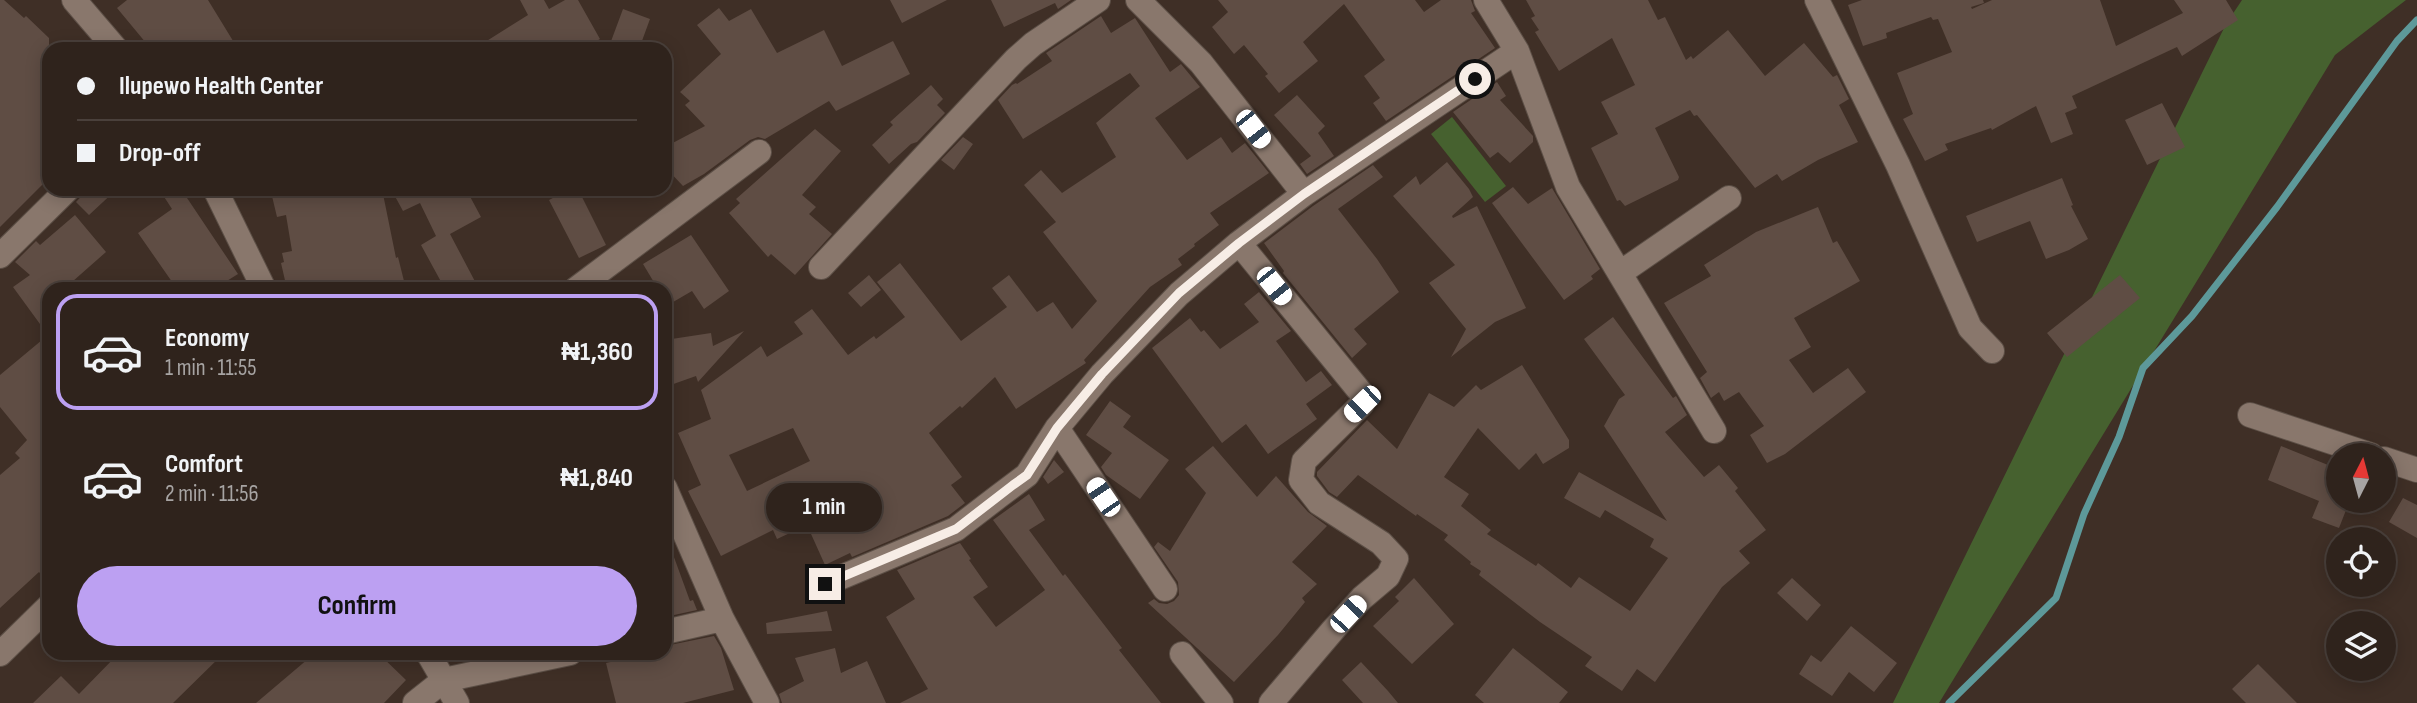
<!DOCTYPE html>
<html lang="en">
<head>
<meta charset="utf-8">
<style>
	:root { --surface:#2f231c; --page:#3b2f29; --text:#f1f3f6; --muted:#a7a4a3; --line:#4a403b; --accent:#bca0f2 }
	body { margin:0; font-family:"Sofia Sans Condensed",sans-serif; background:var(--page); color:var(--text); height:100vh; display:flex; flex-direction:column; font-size:26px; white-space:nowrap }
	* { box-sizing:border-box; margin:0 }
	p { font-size:23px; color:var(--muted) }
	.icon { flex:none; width:38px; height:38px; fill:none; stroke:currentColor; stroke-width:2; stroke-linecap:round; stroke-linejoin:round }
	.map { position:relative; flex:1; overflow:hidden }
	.details { position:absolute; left:42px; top:282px; width:630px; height:378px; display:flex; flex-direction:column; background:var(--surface); border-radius:21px; box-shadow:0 4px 18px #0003,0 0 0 2px var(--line) }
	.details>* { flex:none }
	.banner { position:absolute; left:42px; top:42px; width:630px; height:154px; border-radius:21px; box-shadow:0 4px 18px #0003,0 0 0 2px var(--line); display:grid; align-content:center; height:154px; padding:0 35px; background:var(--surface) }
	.needle { width:46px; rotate:6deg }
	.controls { position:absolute; left:2326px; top:443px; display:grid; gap:14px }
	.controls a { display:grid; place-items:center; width:70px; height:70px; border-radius:50%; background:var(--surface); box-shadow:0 4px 18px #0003,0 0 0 2px var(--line); font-size:35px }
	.end { position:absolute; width:32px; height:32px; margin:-16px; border:9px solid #f7ede6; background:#111; box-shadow:0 0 0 4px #111 }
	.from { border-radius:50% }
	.bubble { position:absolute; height:49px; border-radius:24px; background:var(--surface); box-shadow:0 4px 18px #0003,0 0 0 2px var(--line); font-size:23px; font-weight:700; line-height:49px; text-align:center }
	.car { position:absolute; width:21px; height:42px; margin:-21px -10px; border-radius:9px; box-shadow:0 0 5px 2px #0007; background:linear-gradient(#fff 24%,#345 0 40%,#fff 0 76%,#345 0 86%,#fff 0) }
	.banner b { display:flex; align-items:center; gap:24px; height:66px; font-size:26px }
	.banner b+b { border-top:2px solid var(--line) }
	.banner i { width:18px; height:18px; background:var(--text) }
	ul { padding:12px 0 0; list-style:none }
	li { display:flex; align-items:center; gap:21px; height:116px; margin:0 14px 10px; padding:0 21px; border:4px solid transparent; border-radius:21px }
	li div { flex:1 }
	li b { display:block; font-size:26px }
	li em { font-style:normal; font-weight:700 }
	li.active { border-color:var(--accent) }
	li>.icon { width:63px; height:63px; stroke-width:1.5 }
	.action { display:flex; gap:14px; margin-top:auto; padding:14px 35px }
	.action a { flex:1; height:80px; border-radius:42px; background:var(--accent); color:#111; font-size:28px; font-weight:700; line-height:80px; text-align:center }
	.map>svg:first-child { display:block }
</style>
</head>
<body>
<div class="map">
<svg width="2417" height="703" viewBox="0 0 2417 703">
	<rect width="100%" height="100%" fill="#3f2f26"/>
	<!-- green -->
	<path fill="#46612f" d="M2242,0H2406L2335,55L1939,703H1893L2226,24Z
		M1452,117L1506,186L1485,202L1431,134Z"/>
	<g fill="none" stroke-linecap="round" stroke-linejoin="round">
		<!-- stream -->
		<path stroke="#5d999a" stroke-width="7" d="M1949,703L2056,598L2084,514L2119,437L2143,368L2192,316L2277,207L2397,41L2417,20"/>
	</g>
	<!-- building -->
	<path fill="#5f4d44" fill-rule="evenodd" d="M0,0H4L24,18L26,16L49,38V178L0,227Z
		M127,0H208L238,49H151L117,8Z
		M520,0H544L549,9L565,0H578L600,39L583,49H474L528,15Z
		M890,0H947L902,23Z
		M991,0H1071L1058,9L1055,3L1004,27Z
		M1218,0H1415L1424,12L1441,0H1471L1475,11L1471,13L1495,48L1386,121L1373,103L1380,98L1364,76L1385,60L1344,4L1303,42L1318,61L1279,93L1265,76L1268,74L1244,45L1234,54L1212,27L1228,12Z
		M1526,0H1648L1658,20L1665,17L1686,60L1691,56L1693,59L1728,30L1765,76L1804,43L1833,77L1837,75L1849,99L1839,105L1858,142L1818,160L1782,181L1777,174L1755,188L1697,115L1694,116L1690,110L1655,128L1679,177L1678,180L1625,206L1620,200L1617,201L1591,148L1618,134L1601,102L1635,85L1612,38L1559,71L1535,32L1539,30L1531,18L1535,16Z
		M1862,0H1983L1984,3L1971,7L1972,9L1992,0H2100L2116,46L2183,13L2174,0H2226L2238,20L2182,56L2177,47L2072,96L2077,108L2065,113L2073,134L2051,143L2036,106L1992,130L1991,128L1945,144L1948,150L1925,161L1903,119L1913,114L1897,73L1952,52L1938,19L1933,20L1931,17L1886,33L1887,38L1863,46L1848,5Z
		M719,8L729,21L751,9L777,53L824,30L842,66L893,41L910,74L836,111L829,101L765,139L758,137L750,140L704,174L683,186L665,167V147L705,126L685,105L690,101L680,92L721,54L697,25Z
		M623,9L650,19L639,49H622L610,44Z
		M1101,16L1111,33L1135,18L1170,72L1181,64L1200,87L1155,118L1187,160L1221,137L1232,153L1245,143L1269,173L1210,213L1219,225L1194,244L1195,246L1178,259L1182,265L1150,287L1084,360L1086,363L1016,409L995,377L962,408L960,406L929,433L962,477L951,485L965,503L948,516L852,557L850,553L825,565L807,525L777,539L773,530L721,556L688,491L701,485L678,433L711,419L701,390L761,346L767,357L803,334L794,322L812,309L848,355L874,336L876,339L905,317L877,282L900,263L961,341L1007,307L992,288L1009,275L1037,312L1053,302L1072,329L1097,301L1043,232L1056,222L1024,185L1041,170L1062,193L1116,157L1096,123L1140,86L1130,73L1023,139L998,100L1012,85L1016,83L1017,84L1052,61L1046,53ZM793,428L810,461L747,491L729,455Z
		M1497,82L1506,96L1500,100L1533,136V142L1510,163L1498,152L1490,158L1453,112Z
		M931,85L943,99L937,105L945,113L917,142L911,144L889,164L872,145L893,125L890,122Z
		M1297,95L1325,126L1318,133L1334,156L1307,174L1300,164L1311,156L1274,115Z
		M2162,103L2185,147L2147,165L2125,120Z
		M815,129L841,151L802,195L816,207L809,214L832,234L795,275L771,254L768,257L729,213L740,203L736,199Z
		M963,137L973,144L954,170L941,160Z
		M1447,162L1469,189L1473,197L1452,216L1453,218L1477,206L1526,308L1495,322L1451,357L1466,329L1429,283L1455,265L1393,196L1416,176L1420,185Z
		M1373,165L1383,177L1338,209L1377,259L1399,292L1354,329L1367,344L1352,358L1283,273L1284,271L1264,243L1313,206Z
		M2062,178L2073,205L2071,206L2088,239L2069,250L2046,259L2030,221L1977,242L1966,216Z
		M1513,187L1528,204L1552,188L1600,269L1591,276L1593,279L1564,300L1492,203Z
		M88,189H117L89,215L76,202Z
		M159,189H181L238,274L214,289H177L138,233L172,209Z
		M285,189H382L396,258L398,257L406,289H287L281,263L284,262L282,253L292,251L286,215L277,217L271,192Z
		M391,189H466L481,217L450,234L479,289H445L421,245L436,236L420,203L403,211Z
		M570,189H578L606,245L579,258L549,200Z
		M1818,207L1833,243L1837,241L1860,281L1794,318L1811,347L1789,360L1813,393L1848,368L1866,392L1785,454L1767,463L1750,435L1764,426L1739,392L1724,401L1719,392L1711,398L1700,378L1707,372L1664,303L1711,276L1704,265L1756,232Z
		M75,215L106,252L64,289H49V583L39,572L0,608V475L20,458L15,453L27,440L0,407V375L48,335L13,287L30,275L15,262L36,241L40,245Z
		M691,235L729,291L704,309L692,291L668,305L665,301V289H658L643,264Z
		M869,275L881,290L861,307L848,293Z
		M2120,275L2140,298L2067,357L2047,333Z
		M1259,292L1291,331L1276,341L1306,382L1321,371L1332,385L1306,404L1317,419L1268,454L1246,424L1222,443L1152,348L1190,318L1201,332L1204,330L1220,349L1259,322L1244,304Z
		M1613,317L1673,398L1676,396L1687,415L1665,432L1704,477L1719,465L1738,488L1735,491L1766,530L1739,551L1750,563L1722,587L1655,682L1637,669L1622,691L1585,666L1592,657L1540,622L1479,575L1481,571L1470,564L1471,562L1444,540L1448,535L1417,514L1416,516L1358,475L1337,497L1329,492L1317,476V472L1367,420L1397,449L1429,393L1454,407L1476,385L1481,390L1522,365L1569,440V448L1543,464L1536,453L1519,470L1478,428L1444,477L1469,494L1461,506L1491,530L1487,534L1536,566L1538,563L1571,588L1579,577L1630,611L1668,558L1650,547L1654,539L1605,510L1600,518L1564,498L1579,472L1667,521L1604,426L1619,399L1625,395L1584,339Z
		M744,331L698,382L696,376L665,387V340L711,333L713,346Z
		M1110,401L1131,416L1123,427L1169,460L1140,499L1106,475L1101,467L1112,453L1086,435Z
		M1213,446L1257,497L1276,476L1308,512L1327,526L1292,562L1317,584L1302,598L1305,602L1278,635L1234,682L1148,603L1154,599L1159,603L1167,604L1174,601L1179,595L1178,582L1154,547L1158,542L1170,551L1206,493L1185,469Z
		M2281,446L2333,467L2336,459L2338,460V500H2350L2339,528L2312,518L2319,501L2268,480Z
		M1054,460L1064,472L1048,484L1043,477Z
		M1029,494L1045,520L1029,530L1063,576L1065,574L1122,648L1119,650L1161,703H900L928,689L886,617L915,599L897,570L960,543L971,559L969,560L988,587L973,597L996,627L1045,590L993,520Z
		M2403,498L2417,505V538L2389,522Z
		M665,538H667L690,601L693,600L697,610L665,617Z
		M1414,578L1454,624L1412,664L1373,626L1399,601L1395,597Z
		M1792,578L1821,605L1807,621L1777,593Z
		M827,611L832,631L767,634L766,623Z
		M1851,626L1897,663L1874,692L1849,672L1832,696L1799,674L1811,655L1821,662Z
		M714,636L721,648L734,690L683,703H616L606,663L650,653H665V646Z
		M835,648L841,673L867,661L886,703H782L779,694L804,681L795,658Z
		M1513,648L1568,692L1559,703H1484L1475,695Z
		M119,653H224L173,703H33L61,676L79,694Z
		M315,653H378L406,680L384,703H256Z
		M1361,662L1388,691L1398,703H1363L1342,680Z
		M2258,664L2297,703H2246L2232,689Z"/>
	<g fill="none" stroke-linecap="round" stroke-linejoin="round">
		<defs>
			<path id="minor" d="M74,0L116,49
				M1138,0L1201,63L1304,194
				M1486,0L1517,51L1568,187L1714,431
				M1817,0L1898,165L1970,328L1992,351
				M215,189L264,289
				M1239,243L1362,394V404L1304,461L1301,480L1319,503L1381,543L1396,559L1388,576L1362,598L1333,630L1271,703
				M0,256L68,189
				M821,267L1016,59L1033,44L1098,0
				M1620,273L1729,198
				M576,289L759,152
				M2250,415L2371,455
				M1057,428L1165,589
				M2384,459L2417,470
				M665,488L722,619L767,703
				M825,584L956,529L999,496L1027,475L1057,428L1102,374L1179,294L1239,243L1304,194L1517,51
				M665,632L722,619
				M428,653L457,703
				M0,654L49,606
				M1182,654L1221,703
				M415,703L444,680L570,653"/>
		</defs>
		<!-- minor casing -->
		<use href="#minor" stroke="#5c4f46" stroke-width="26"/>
		<!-- minor -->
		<use href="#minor" stroke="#89776c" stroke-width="24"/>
	</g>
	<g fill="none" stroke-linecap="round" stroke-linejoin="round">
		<!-- route -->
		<path stroke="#f7ede6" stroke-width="9" d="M825,584L956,529L1013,485L1027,475L1057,428L1102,374L1179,293L1239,243L1304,194L1475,79"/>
	</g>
</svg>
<div class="controls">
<a><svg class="needle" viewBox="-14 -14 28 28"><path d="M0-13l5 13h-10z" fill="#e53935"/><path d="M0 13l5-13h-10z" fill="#a7a4a3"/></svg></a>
<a><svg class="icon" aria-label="locate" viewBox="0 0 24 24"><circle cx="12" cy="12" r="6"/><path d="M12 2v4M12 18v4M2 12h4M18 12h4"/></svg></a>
<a><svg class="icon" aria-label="layers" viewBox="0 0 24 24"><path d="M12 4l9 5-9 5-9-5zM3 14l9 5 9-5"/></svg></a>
</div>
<i class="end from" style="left:1475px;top:79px"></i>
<i class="end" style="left:825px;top:584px"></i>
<div class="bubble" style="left:766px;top:483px;width:116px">1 min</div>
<i class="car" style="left:1253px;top:129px;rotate:142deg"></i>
<i class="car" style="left:1274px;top:286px;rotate:141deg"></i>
<i class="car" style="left:1362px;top:404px;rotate:226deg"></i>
<i class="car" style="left:1103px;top:497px;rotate:326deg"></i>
<i class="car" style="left:1348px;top:614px;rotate:43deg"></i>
<div class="banner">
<b><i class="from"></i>Ilupewo Health Center</b>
<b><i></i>Drop-off</b>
</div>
<section class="details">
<ul>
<li class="active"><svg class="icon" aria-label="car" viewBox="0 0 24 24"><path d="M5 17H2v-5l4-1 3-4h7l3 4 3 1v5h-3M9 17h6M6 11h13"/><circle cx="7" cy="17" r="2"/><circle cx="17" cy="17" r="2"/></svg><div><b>Economy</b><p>1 min · 11:55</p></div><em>₦1,360</em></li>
<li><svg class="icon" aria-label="car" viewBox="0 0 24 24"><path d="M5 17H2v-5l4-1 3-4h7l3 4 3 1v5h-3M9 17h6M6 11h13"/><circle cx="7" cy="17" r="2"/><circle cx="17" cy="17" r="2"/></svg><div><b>Comfort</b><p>2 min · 11:56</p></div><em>₦1,840</em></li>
</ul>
<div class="action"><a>Confirm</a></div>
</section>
</div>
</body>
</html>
